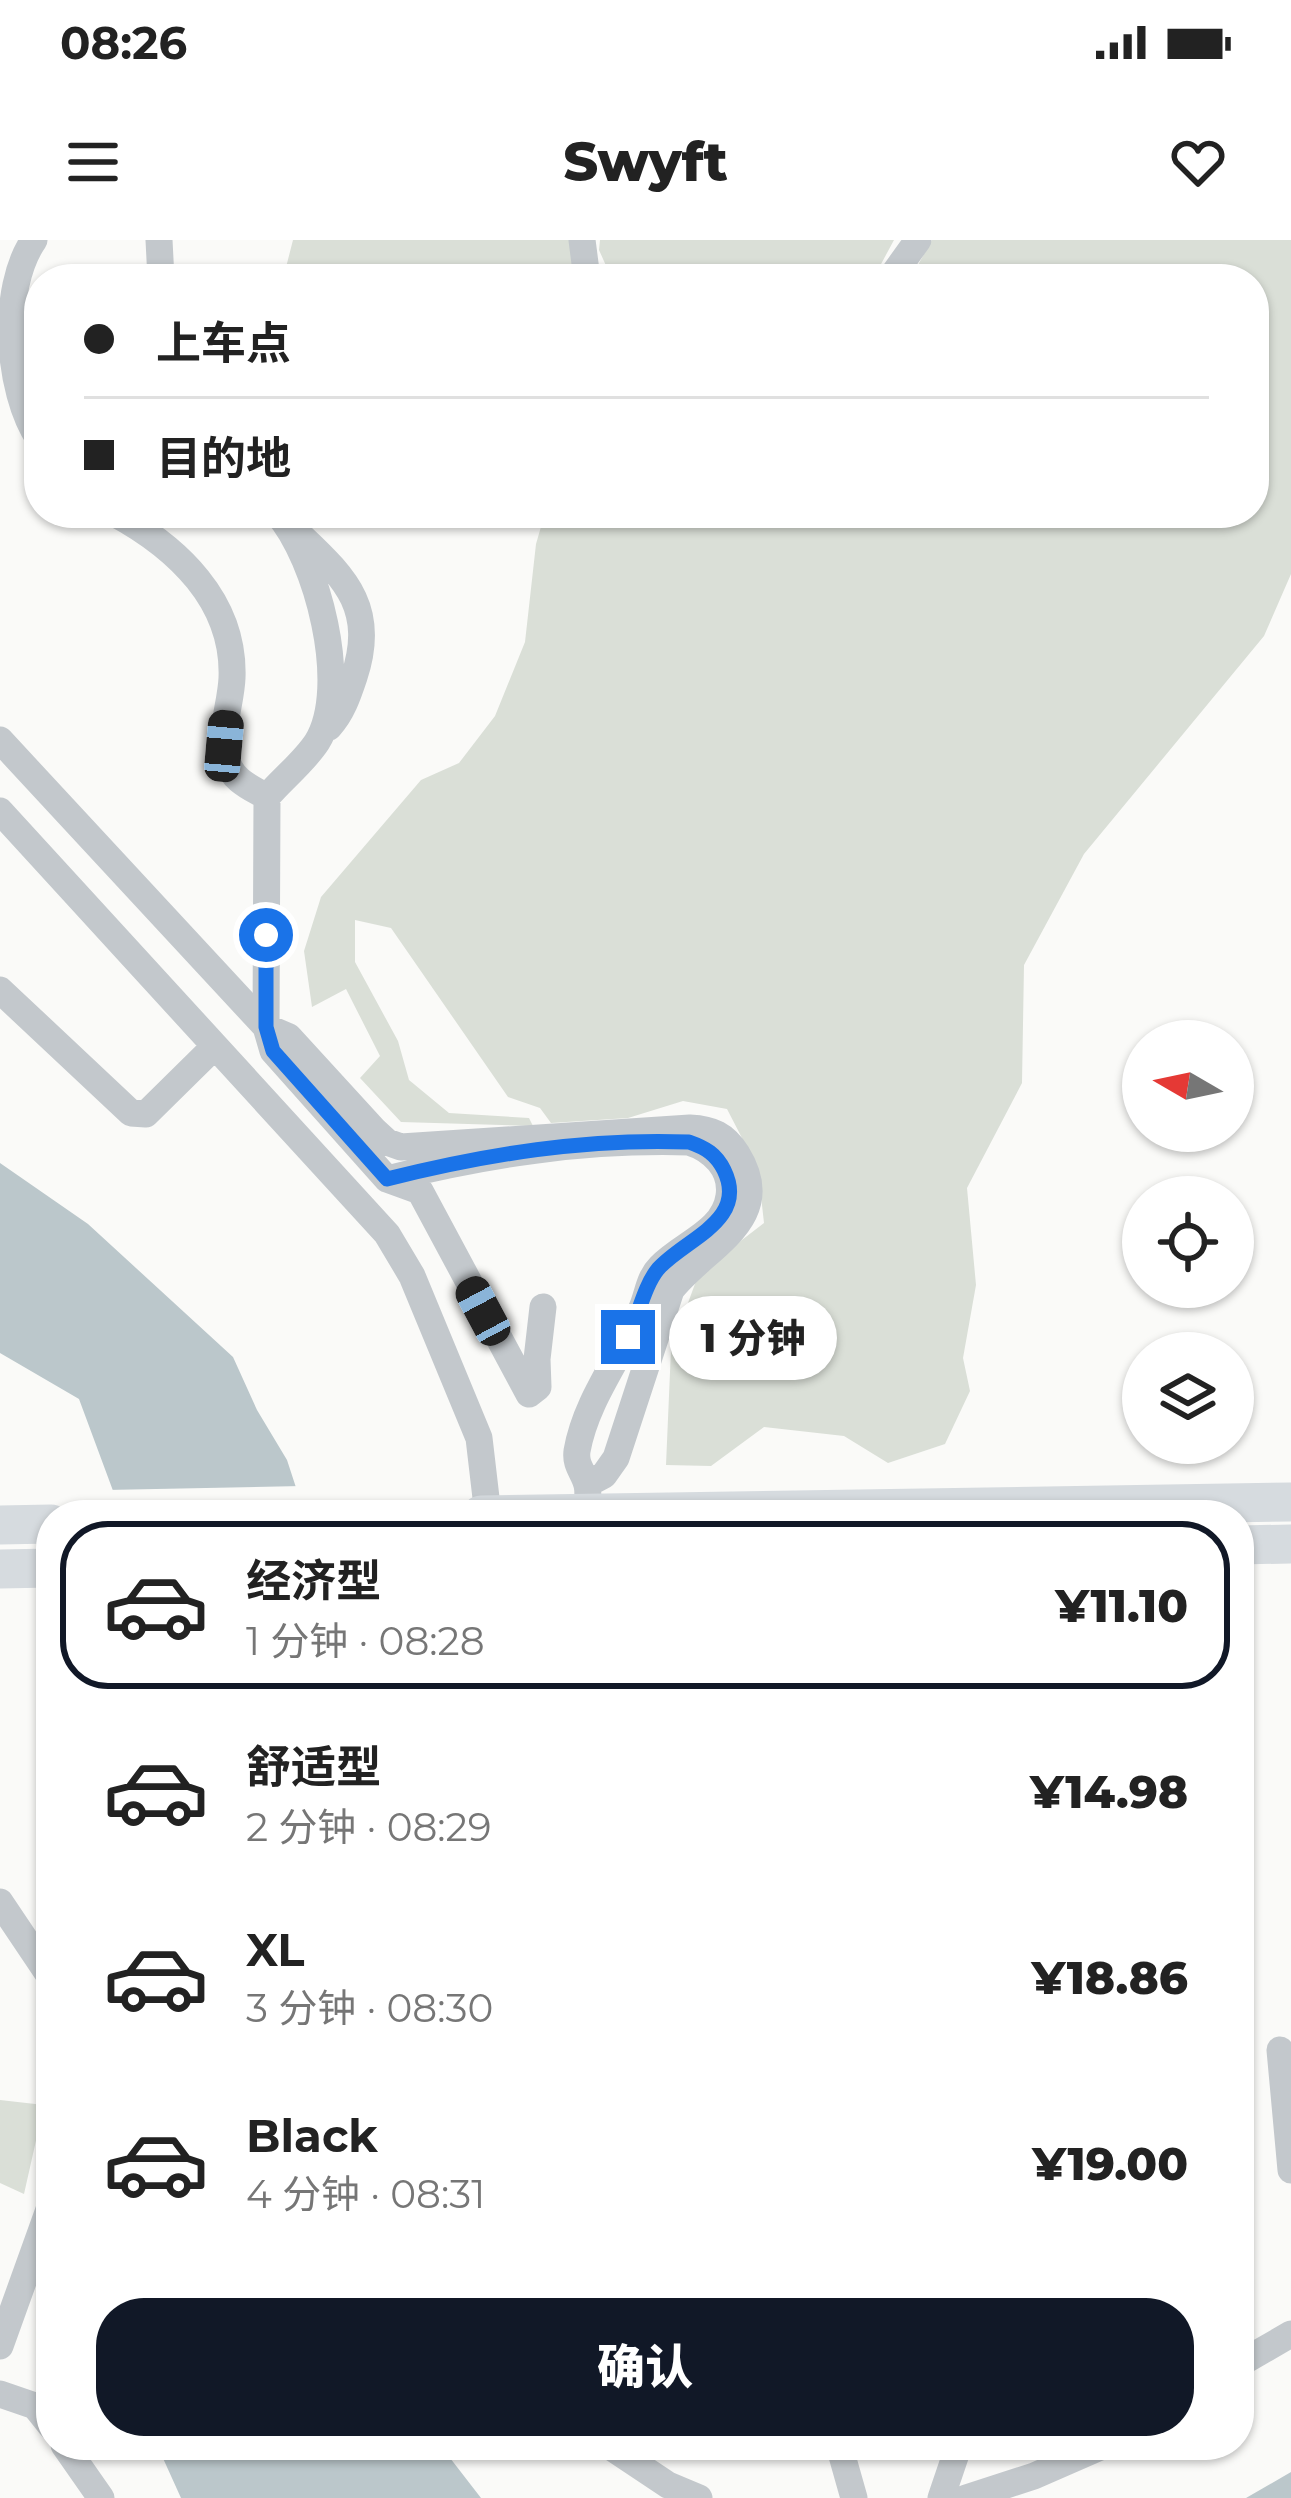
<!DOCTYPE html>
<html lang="zh">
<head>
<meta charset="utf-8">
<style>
	:root { --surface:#fff; --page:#f2f2f2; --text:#222; --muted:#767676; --line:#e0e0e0; --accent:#111827 }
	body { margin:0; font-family:Montserrat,"Noto Sans SC",sans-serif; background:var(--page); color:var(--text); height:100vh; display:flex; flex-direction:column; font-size:45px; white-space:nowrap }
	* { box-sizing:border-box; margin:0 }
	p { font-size:39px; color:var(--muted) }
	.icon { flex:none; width:66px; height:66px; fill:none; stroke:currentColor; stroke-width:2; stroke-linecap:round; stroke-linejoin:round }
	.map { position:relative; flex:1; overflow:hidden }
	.details { position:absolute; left:36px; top:1260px; width:1218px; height:960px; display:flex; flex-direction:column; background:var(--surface); border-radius:48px; box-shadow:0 3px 9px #0004 }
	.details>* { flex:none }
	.guide { position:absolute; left:24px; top:24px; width:1245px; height:264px; border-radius:48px; box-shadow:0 3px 9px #0004; display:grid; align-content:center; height:264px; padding:0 60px; background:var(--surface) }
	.needle { width:78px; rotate:279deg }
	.fabs { position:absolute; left:1122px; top:780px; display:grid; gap:24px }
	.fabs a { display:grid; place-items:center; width:132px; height:132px; border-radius:50%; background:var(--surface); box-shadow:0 3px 9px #0004; font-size:60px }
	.end { position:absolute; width:54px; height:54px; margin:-27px; border:15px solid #1a73e8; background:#fff; box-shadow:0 0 0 6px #fff }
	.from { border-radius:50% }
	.bubble { position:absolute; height:84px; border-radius:42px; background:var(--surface); box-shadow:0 3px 9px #0004; font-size:39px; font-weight:800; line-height:84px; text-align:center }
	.car { position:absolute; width:36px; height:72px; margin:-36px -18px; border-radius:15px; box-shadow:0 0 9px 3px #0007; background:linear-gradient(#222 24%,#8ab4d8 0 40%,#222 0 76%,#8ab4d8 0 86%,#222 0) }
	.guide b { display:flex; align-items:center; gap:42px; height:114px; font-size:45px }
	.guide b+b { border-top:3px solid var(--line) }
	.guide i { width:30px; height:30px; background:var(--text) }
	ul { padding:21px 0 0; list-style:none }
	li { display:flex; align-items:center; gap:36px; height:168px; margin:0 24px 18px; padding:0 36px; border:6px solid transparent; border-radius:48px }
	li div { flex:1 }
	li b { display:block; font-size:45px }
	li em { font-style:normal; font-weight:800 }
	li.current { border-color:var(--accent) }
	li>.icon { width:108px; height:108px; stroke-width:1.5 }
	.action { display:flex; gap:24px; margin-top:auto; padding:24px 60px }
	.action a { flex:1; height:138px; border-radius:48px; background:var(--accent); color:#fff; font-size:48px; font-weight:800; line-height:138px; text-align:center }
	.status { display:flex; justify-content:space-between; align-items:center; height:84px; padding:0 60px; background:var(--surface); direction:ltr }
	.status svg { height:33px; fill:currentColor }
	header { display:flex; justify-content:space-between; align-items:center; height:156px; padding:0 60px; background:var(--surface); font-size:54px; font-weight:800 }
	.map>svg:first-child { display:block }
</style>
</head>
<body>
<div class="status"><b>08:26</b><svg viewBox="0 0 49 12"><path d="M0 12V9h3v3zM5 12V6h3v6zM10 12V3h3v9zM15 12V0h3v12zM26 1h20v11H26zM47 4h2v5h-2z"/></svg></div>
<header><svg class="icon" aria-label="menu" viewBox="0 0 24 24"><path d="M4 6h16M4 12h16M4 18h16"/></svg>Swyft<svg class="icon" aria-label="heart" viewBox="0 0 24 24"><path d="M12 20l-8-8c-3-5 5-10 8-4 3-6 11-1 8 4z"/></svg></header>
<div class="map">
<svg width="1291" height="2258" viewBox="0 0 1291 2258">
	<rect width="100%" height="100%" fill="#fafaf8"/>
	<!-- green -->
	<path fill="#dadfd7" d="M293,0H573L576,39H283Z
		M600,0H894L873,39H612L599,10Z
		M932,0H1291V334L1264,396L1084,614L1024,725L1022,843L967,948L976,1045L963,1118L970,1151L945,1204L888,1223L844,1196L764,1187L711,1226L666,1225L671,1109L699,1033L764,983L758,929L727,869L683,861L628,878L551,883L540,868L508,857L391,688L355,680V722L398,801L409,840L449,873L529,878L533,886L401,882L360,838L380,816L346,749L312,767L304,711L321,657L421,540L459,523L495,476L525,402L536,304L545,273H1254V39H910Z
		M0,1860L44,1865L24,1954L0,1943Z"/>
	<!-- water -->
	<path fill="#bbc7cb" d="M0,923L88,984L233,1117L257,1170L287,1220L305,1275H122L79,1159L0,1113Z
		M157,2205H440L481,2258H181Z
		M1291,2232V2258H1246Z"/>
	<!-- pier -->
	<path fill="#fafaf8" d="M302,1246L311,1275H115L106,1250Z"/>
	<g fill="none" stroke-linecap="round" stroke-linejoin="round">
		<!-- minor -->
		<path stroke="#c3c8cc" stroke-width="27" d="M34,0C0,49 7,151 39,199
			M159,0L161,39
			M582,0L587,39
			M890,39L918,0
			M114,273C177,307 235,361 232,438C231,465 218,494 227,521C233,541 250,547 267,557
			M302,297C348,340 376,371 354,437C348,455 342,473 329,487
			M0,500L266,787
			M0,571L387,994L412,1036L479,1198L488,1275
			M0,750L131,873L146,874L214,807
			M266,787L267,557C282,539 304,522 317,502C351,447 317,318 277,273
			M387,939L420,951L529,1154L538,1147L537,1119L543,1067
			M587,1273C587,1265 589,1253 587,1245C584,1232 575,1226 577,1211C586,1159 622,1116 642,1068C648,1054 649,1038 660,1027C683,1003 724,992 729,956C733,929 712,909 689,902C585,899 487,914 387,939L273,811L266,787L289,797L375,891L387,902L401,907L690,888C712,889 725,895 737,914C778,980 705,1006 671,1050L616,1218L604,1235L587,1244
			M0,1662L51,1738
			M1280,1810L1291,1930
			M0,2106L51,1964
			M1239,2124L1291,2094
			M0,2154L35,2166L51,2186
			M64,2205L101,2258
			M608,2205L668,2245L699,2258
			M839,2205L854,2258
			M941,2258L959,2205
			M966,2258L1034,2236L1105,2205"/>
		<!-- highway -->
		<path stroke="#d6dbdf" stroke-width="39" d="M481,1275L1291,1262
			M0,1285L51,1284
			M1239,1305L1291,1304
			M0,1329L51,1328"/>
	</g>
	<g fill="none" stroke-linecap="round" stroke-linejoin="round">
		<!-- route -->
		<path stroke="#1a73e8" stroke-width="15" d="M266,695V787L273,811L387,939C487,914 586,898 689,902C706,908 716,914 724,930C749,981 684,999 658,1029C644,1046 638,1077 628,1097"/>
	</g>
</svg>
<div class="fabs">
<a><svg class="needle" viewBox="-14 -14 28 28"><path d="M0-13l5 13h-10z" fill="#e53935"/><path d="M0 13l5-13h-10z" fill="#767676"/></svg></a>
<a><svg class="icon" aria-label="locate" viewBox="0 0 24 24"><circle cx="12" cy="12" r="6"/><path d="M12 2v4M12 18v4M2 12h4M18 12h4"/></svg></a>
<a><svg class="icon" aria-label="layers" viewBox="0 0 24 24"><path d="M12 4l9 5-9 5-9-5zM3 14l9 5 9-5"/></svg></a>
</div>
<i class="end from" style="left:266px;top:695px"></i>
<i class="end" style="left:628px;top:1097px"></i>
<div class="bubble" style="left:669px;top:1056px;width:168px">1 分钟</div>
<i class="car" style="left:224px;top:506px;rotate:5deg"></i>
<i class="car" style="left:483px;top:1071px;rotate:332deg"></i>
<div class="guide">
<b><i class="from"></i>上车点</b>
<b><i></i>目的地</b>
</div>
<section class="details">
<ul>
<li class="current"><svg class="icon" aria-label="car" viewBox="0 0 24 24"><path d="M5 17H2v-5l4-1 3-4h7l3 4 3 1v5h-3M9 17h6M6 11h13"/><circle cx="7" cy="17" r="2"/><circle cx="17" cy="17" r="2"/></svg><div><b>经济型</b><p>1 分钟 · 08:28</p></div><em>¥11.10</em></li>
<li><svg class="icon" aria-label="car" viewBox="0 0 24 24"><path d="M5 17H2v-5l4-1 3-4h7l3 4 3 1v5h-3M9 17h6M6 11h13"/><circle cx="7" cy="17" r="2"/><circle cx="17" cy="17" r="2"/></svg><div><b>舒适型</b><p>2 分钟 · 08:29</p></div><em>¥14.98</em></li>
<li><svg class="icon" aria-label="car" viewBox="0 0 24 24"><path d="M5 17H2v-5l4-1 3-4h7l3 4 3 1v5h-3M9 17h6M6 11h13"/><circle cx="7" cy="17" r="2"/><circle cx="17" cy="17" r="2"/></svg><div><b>XL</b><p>3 分钟 · 08:30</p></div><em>¥18.86</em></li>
<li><svg class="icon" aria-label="car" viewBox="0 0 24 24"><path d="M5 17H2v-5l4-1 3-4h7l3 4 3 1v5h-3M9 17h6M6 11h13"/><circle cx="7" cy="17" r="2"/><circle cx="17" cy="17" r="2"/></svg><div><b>Black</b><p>4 分钟 · 08:31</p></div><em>¥19.00</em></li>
</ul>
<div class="action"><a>确认</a></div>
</section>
</div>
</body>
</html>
